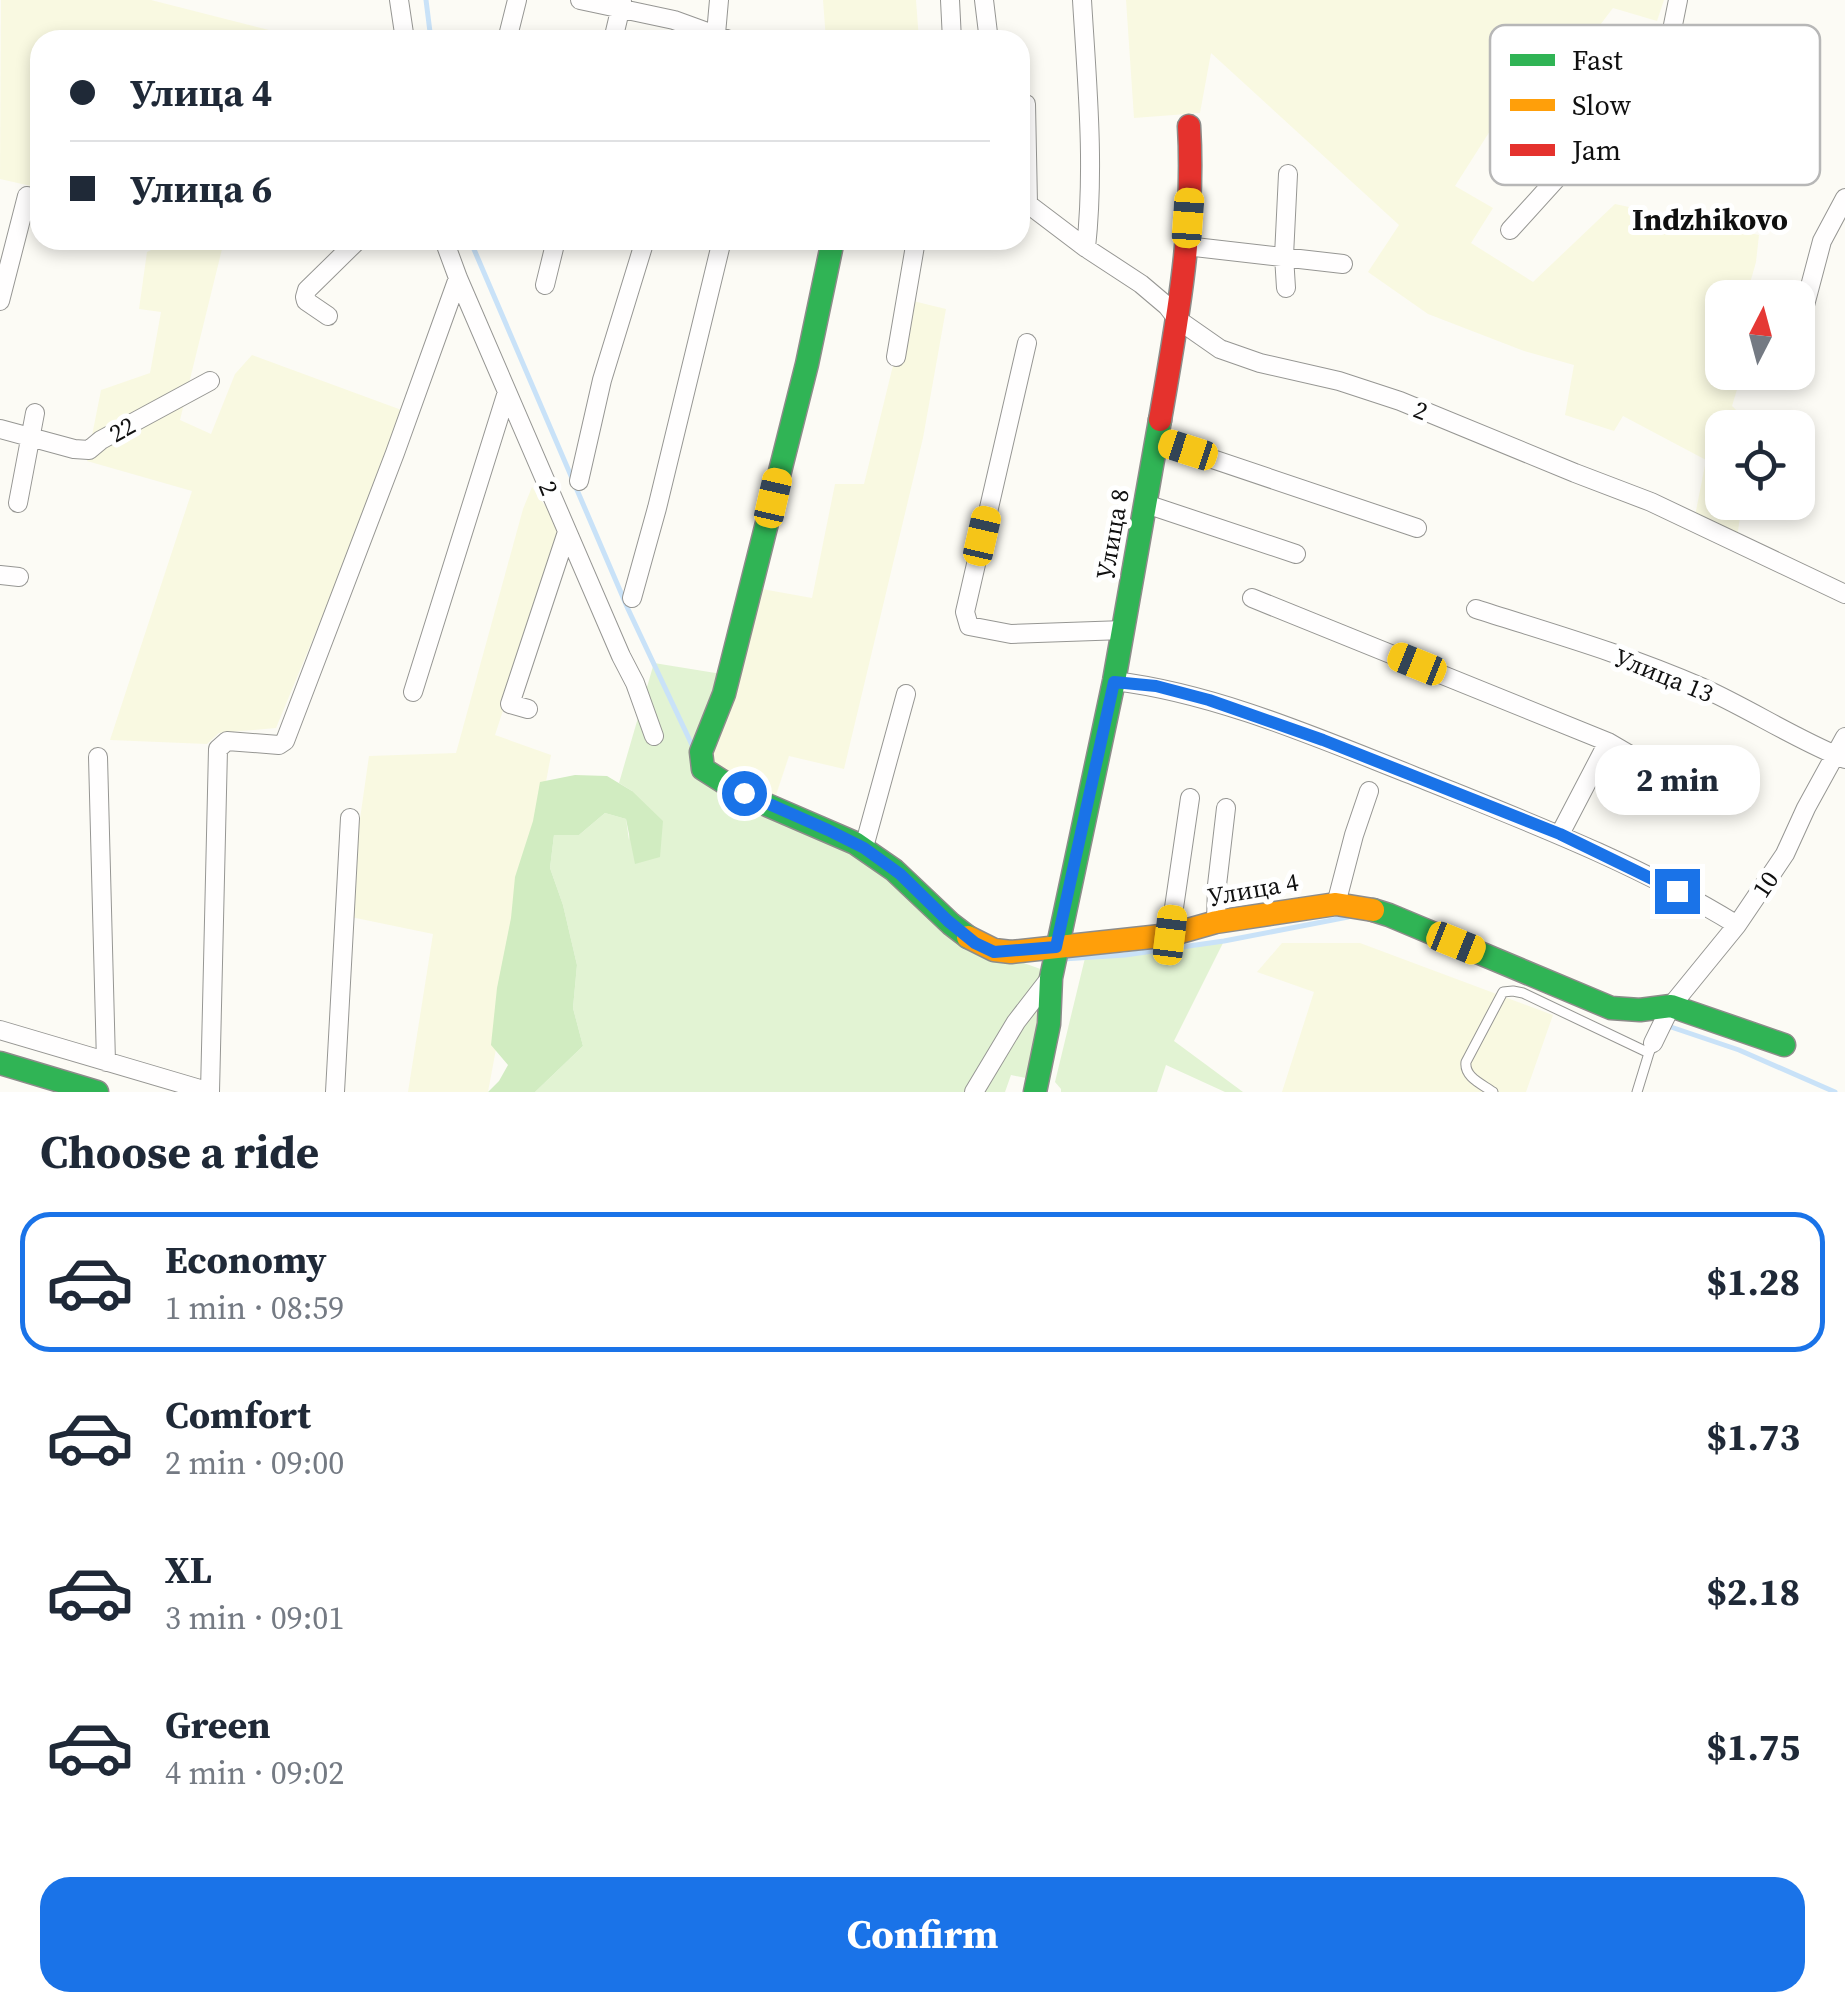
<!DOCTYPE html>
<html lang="en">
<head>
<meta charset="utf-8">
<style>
	:root { --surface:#fff; --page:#f2f2f3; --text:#1f2937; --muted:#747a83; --line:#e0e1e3; --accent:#1a73e8 }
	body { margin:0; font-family:"Source Serif 4",serif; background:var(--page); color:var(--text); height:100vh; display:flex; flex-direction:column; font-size:38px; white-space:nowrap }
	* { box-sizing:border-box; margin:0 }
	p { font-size:32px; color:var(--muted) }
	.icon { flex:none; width:55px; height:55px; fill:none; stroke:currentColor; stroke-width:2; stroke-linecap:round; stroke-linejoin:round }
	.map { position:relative; height:1092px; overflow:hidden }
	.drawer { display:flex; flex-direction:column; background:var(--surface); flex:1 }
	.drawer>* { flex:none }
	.hud { position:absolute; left:30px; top:30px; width:1000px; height:220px; border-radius:30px; box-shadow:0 5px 15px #0003; display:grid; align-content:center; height:220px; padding:0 40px; background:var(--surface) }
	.needle { width:65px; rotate:6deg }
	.controls { position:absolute; left:1705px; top:280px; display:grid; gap:20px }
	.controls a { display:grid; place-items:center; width:110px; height:110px; border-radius:20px; background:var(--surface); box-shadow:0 5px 15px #0003; font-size:50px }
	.end { position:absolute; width:45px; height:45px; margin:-22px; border:12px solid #1a73e8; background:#fff; box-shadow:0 0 0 5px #fff }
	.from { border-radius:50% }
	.bubble { position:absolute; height:70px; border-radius:30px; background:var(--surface); box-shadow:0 5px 15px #0003; font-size:32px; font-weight:700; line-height:70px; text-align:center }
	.car { position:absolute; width:30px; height:60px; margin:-30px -15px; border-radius:12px; box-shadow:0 0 8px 2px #0007; background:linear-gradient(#f5c518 24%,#345 0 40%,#f5c518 0 76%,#345 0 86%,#f5c518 0) }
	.hud b { display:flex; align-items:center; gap:35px; height:95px; font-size:38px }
	.hud b+b { border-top:2px solid var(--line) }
	.hud i { width:25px; height:25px; background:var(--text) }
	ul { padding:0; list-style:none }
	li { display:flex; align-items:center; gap:30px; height:140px; margin:0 20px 15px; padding:0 20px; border:5px solid transparent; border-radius:30px }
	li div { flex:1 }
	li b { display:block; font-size:38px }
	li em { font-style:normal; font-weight:700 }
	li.current { border-color:var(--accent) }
	li>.icon { width:90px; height:90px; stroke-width:1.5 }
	h2 { padding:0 40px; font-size:45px; line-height:120px }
	.primary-button { display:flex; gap:20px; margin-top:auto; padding:20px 40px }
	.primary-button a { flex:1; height:115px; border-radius:30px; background:var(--accent); color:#fff; font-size:40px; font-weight:700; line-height:115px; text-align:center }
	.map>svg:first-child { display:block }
</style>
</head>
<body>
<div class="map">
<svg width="1845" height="1092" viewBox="0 0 1845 1092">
	<rect width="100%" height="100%" fill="#fcfbf5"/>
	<!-- farmland -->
	<path fill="#f9f9e1" d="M1,0H151L308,40H40V188L0,179Z
		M823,0H916L919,40H826Z
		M1126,0H1664L1657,21L1613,8L1546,96L1518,87L1455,186L1493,208L1471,243L1533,282L1615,204L1759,235L1756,262L1746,297L1722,298V372L1742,373L1732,406L1753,426L1722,428V502L1742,503L1737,538L1695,516L1706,460L1623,416L1614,431L1565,415L1574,365L1524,351L1428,314L1368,272L1399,225L1211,53L1200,113L1134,118Z
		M172,240H214L223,245L180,420L211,434L235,374L252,355L407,412L276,728L219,733L207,744L110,740L192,491L87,461L101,390L150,373L161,312L139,309L147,252Z
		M909,300L946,309L923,438L844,769L789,756L776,795L708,771L757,588L812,598L835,484H864Z
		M532,487L562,530L495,735L551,755L488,1092H408L433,934L346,916L369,756L456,753L523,509Z
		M1282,943H1360L1553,1015L1526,1092H1282L1314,992L1257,972Z"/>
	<!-- green -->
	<path fill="#e2f3d3" d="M654,663L734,676L708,771L826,821L948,915L1021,962L1046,971L1036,1080L1011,1075L1005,1092H535L583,1046L573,1008L577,965L563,905L550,868L554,835H579L605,813L626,819L629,840L632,791L619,783Z
		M1224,941L1174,1041L1243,1092H1225L1166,1065L1157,1092H1061V1089L1055,1082L1085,958L1125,955Z"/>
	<!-- forest -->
	<path fill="#d1ecc1" d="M575,775L607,776L632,791L663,821L660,857L635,864L626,819L605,813L579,835H554L550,868L563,905L577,965L573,1008L583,1046L535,1092H488L499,1081L508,1065L491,1045L497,988L511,918L515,877L533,821L540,782Z"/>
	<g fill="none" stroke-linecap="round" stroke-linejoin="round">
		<!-- stream -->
		<path stroke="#c9e2f8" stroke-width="5" d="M426,0L431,40
			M470,240L628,609L692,745
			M1063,959L1125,955L1224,941L1348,917
			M1668,1026L1739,1050L1835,1092"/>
		<defs>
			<path id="lane" d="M1493,1092C1482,1084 1464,1077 1466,1062L1503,992L1513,991L1523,993L1649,1053L1653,1043
				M1637,1092L1649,1053"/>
			<path id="street" d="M399,0L405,40
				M580,0L674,20L729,40
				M950,0L952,40
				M984,0L988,33
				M1082,0C1087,83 1095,165 1086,248
				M1678,0L1671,35L1670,58L1692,103L1725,134L1738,154
				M716,34L719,0
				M507,40L517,0
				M613,40L622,2
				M1026,104L1028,204
				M1519,156L1571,75C1590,62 1610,75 1630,83
				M1020,198L1086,248L1141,284L1167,306L1177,319L1220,349L1260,363L1339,381L1400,401L1575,473L1651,502L1845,594
				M1510,230L1616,113L1630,83L1670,58
				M444,240L458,278L621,656L635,683L654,736
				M1186,246L1343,264
				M545,285L556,240
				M1286,288L1284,256L1288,174
				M0,301L27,196
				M328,316L306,301L305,297L307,290L358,240
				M1800,324L1822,241L1845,198
				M1027,343L965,612L969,626L1011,634L1124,630
				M896,357L916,240
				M0,429L74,449L89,450L101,440L210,381
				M1156,440L1417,528
				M579,481L602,380L645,240
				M18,503L35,413
				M1146,504L1296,554
				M0,575L19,577
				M632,598L657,508L722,240
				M1252,598L1608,742L1709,801
				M1476,609C1551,633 1628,655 1701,687C1750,709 1795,739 1845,759
				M1114,681C1215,693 1318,738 1412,775C1523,820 1635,862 1737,925
				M413,692L507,392
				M528,709L510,704L567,532
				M98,757L106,1062
				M1560,834L1608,742
				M864,847L906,694
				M1336,904L1354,835L1369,791
				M1216,922L1217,885L1226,808
				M1170,935L1190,798
				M0,1030L210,1092
				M1653,1043L1671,1006L1737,925L1785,854L1806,808L1845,737
				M210,1092L218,749L227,741L279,745L285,741L395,453L458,278
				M335,1092L350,818
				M974,1092L1016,1022L1050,978"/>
			<path id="fast" d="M833,240L807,364L724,694L701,752L703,769L744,795L855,843L894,870L951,924L968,937
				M1373,910L1389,915L1611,1008L1640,1010L1671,1006L1784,1045
				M0,1063L97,1092
				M1035,1092L1049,1024L1051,978L1114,681L1160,420"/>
			<path id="slow" d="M968,937L994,950L1011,952L1170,935L1216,922L1336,904L1373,910"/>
			<path id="jam" d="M1160,420C1177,323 1195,225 1189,126"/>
		</defs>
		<!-- lane casing -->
		<use href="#lane" stroke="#969693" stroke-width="11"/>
		<!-- street casing -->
		<use href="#street" stroke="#969693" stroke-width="20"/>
		<!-- fast casing -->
		<use href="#fast" stroke="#8d8c8a" stroke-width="25"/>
		<!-- slow casing -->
		<use href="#slow" stroke="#8d8c8a" stroke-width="25"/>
		<!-- jam casing -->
		<use href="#jam" stroke="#8d8c8a" stroke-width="25"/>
		<!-- lane -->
		<use href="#lane" stroke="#fffefe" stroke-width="9"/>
		<!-- street -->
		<use href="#street" stroke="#fffefe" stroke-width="18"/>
		<!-- fast -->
		<use href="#fast" stroke="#30b455" stroke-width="22"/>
		<!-- slow -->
		<use href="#slow" stroke="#ff9f0a" stroke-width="22"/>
		<!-- jam -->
		<use href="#jam" stroke="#e5322d" stroke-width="22"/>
	</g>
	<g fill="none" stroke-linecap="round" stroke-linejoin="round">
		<!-- route -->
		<path stroke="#1a73e8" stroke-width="12" d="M744,793L828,830L864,848L900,874L948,921L975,943L994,952L1056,947L1114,682L1156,686L1209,700L1323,740L1560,834L1677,891"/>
	</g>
	<g text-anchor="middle" stroke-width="10" stroke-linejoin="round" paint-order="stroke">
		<!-- street labels -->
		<g font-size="25" fill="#101010" stroke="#fff">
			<text transform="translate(1421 410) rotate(22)" y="9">2</text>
			<text transform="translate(122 429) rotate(-29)" y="9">22</text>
			<text transform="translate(549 488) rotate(68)" y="9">2</text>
			<text transform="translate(1112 534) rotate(-80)" y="9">Улица 8</text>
			<text transform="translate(1664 675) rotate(22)" y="9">Улица 13</text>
			<text transform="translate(1765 884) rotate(-56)" y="9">10</text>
			<text transform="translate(1253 889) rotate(-10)" y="9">Улица 4</text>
		</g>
		<!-- quarter labels -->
		<g font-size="30" font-weight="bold" fill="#101010" stroke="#fff">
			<text x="1710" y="230">Indzhikovo</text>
		</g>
	</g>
	<!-- legend -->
	<rect x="1490" y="25" width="330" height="160" rx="15" fill="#fff" stroke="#b7b7b7" stroke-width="2.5"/>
	<rect x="1510" y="54" width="45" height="12" fill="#30b455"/>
	<rect x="1510" y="99" width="45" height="12" fill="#ff9f0a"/>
	<rect x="1510" y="144" width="45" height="12" fill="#e5322d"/>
	<g font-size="28" fill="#101010">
		<text x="1572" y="70">Fast</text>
		<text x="1572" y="115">Slow</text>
		<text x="1572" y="160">Jam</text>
	</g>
</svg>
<div class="controls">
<a><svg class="needle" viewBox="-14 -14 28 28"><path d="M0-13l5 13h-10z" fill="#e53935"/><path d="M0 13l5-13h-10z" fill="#747a83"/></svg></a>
<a><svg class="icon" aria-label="locate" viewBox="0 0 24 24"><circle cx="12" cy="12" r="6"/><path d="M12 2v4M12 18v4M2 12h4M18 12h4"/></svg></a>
</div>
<i class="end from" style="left:744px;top:793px"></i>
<i class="end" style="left:1677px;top:891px"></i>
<div class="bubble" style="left:1595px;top:745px;width:165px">2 min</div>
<i class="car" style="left:1188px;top:218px;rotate:4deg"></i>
<i class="car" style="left:1188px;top:450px;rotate:288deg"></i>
<i class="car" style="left:773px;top:498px;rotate:13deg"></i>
<i class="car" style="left:982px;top:536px;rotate:13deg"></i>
<i class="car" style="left:1417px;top:664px;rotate:292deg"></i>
<i class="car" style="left:1170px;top:935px;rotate:7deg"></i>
<i class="car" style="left:1456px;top:943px;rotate:112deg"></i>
<div class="hud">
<b><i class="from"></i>Улица 4</b>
<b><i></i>Улица 6</b>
</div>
</div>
<section class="drawer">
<h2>Choose a ride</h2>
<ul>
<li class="current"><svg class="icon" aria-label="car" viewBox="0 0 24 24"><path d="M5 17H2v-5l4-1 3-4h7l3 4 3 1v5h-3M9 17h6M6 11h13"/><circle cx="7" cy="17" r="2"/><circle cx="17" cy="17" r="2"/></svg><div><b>Economy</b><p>1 min · 08:59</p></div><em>$1.28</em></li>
<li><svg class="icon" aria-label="car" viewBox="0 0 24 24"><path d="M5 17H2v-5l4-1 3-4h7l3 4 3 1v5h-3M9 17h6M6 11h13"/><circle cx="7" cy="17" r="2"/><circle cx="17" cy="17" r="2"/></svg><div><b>Comfort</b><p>2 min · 09:00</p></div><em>$1.73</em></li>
<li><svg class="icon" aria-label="car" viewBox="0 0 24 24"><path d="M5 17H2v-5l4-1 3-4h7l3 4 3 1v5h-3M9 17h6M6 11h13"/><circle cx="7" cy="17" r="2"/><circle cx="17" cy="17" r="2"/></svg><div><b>XL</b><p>3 min · 09:01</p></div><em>$2.18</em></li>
<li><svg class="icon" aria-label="car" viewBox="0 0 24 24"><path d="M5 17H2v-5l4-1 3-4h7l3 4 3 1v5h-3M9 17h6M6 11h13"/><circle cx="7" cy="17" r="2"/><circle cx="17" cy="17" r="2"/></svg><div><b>Green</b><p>4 min · 09:02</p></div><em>$1.75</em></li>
</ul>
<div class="primary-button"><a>Confirm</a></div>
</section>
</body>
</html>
